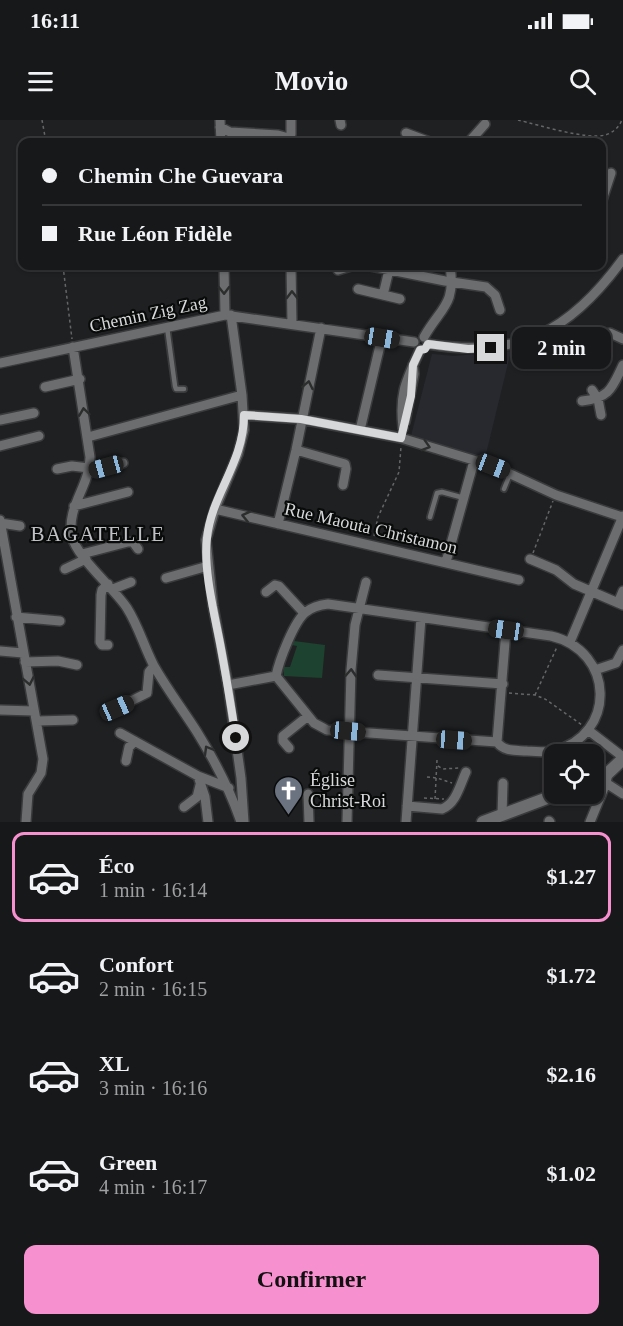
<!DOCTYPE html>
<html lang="fr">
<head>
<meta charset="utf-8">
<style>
	:root { --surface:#17181a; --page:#242527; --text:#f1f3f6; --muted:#9ea0a2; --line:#363739; --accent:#f790cf }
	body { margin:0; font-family:Georgia,serif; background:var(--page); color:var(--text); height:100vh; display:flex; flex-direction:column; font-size:22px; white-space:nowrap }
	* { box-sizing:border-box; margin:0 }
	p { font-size:20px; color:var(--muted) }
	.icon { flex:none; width:33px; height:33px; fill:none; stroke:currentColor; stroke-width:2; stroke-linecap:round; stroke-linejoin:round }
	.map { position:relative; height:702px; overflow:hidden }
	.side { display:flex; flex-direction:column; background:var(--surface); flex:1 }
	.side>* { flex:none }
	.banner { position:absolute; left:18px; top:18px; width:588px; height:132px; border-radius:12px; box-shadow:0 2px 4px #0004,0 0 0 2px var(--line); display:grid; align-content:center; height:132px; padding:0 24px; background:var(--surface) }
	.tools { position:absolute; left:544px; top:624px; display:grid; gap:12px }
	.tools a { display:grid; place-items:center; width:60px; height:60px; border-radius:12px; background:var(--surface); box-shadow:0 2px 4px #0004,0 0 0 2px var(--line); font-size:30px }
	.end { position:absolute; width:27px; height:27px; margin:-14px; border:8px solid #d7d8d9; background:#111; box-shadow:0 0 0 3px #111 }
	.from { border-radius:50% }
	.bubble { position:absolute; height:42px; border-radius:12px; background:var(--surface); box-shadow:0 2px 4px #0004,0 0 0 2px var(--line); font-size:20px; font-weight:700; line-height:42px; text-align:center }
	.car { position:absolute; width:18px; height:36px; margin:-18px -9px; border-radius:8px; box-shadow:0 0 4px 2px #0007; background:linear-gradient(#222 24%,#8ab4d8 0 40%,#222 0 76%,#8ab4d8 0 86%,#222 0) }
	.banner b { display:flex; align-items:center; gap:21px; height:57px; font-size:22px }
	.banner b+b { border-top:2px solid var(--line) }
	.banner i { width:15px; height:15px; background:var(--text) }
	ul { padding:10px 0 0; list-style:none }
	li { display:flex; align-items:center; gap:18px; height:90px; margin:0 12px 9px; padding:0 12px; border:3px solid transparent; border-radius:12px }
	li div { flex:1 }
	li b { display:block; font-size:22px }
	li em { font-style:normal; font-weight:700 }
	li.selected { border-color:var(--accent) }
	li>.icon { width:54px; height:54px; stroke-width:1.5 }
	.button { display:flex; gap:12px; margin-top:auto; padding:12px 24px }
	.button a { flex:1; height:69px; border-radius:12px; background:var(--accent); color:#111; font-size:24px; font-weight:700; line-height:69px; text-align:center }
	.status { display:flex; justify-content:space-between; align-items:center; height:42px; padding:0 30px; background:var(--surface); direction:ltr }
	.status svg { height:16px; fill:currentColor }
	header { display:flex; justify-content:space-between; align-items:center; height:78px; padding:0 24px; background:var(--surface); font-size:27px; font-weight:700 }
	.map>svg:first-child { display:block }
</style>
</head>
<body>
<div class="status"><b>16:11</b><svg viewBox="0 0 49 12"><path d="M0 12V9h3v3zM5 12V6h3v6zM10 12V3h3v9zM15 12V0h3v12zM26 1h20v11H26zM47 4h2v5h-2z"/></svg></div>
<header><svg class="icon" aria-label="menu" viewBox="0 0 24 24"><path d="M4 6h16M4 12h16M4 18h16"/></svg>Movio<svg class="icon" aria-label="search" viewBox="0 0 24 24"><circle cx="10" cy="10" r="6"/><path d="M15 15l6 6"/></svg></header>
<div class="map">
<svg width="623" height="702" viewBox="0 0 623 702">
	<rect width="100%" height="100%" fill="#1f2022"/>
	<!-- built -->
	<path fill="#27292f" d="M511,231L485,338L411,316L432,234L454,236Z"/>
	<!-- green -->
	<path fill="#1d422f" d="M294,521L325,525L322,558L284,556L283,547H290L297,526L292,525Z"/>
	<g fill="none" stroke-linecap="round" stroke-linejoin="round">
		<defs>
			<path id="lane" d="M167,207L175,266L176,269H184
				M504,369L510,354
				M430,397L437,373L442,372L464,378"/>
			<path id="street" d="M220,0L221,22
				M340,0L341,5
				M220,7L230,12L278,15L285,17L290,22
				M406,13L430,22
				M289,20L291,14V0
				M228,22L239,13
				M469,22L485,4
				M602,80L611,53
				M224,146L225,195
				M291,146L292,204
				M371,146L445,161L486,167L495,175L500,190
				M338,150L351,146
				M358,169L400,179
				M383,175L389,150
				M231,195L242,275L244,310L238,334L215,389L206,420L213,486L228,565L241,658L244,702
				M610,213L623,219
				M424,217C441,187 456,185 450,146
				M428,224C519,239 570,212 623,139
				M73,227L90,337C90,366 66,387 72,416C76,437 114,468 127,488C139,507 144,527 154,546C167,569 183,590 197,612C215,641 230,670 241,702
				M0,243L225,195L414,222
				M45,267L80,259
				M592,270L598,279L601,295
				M582,281C610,278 612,268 623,245
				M244,295L301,299L401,318L493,346L556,375L622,397
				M0,300L34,293
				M405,302L414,254L413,245
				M403,308C399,273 406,261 420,230
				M360,310L382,217
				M88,317L242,275
				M0,326L39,316
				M296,330L345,344L346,349L343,365
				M57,349L72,346L89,348
				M89,352L123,343
				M74,386L128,372
				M215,389L519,460
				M0,400L43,639L41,653L28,674L26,702
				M0,403L20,406
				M278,404L296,330L321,208
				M82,434L128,422H133L138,429
				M530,439L556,450L574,464L623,485
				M446,442L474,341
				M65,449L86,439
				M166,458L208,446
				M113,469L131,462
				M266,472L275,465L279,466L304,493
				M618,483L623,471
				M328,484L551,516C615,531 617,615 554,631C545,633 536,631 527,631C516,630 504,632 497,622L327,610L314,603L276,556C279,541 294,501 306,492C312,487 320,485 328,484Z
				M16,497L60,501
				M570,522L623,396
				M108,525H102L100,522L101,475L102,470L108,464
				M0,531L23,533
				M25,542L58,541L77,545
				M595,550L616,543L623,530
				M378,555L503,564
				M228,565L276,556
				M117,588L147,573L149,552L154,546
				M0,590L34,591
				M37,601L73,600
				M588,610L623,637
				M120,613L198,656L229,668
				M497,622L506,510
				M289,628L283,621V616L308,596
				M126,641L129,627L134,622
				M198,656L205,677L208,702
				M606,663L623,674
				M308,674L309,702
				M407,686L442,689C456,684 460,665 466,652
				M184,687L197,677L200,665
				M502,695L503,663
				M549,701L550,702
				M347,702L351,550L355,505L366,462
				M406,702L421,498
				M590,702L606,663L608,653"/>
			<path id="secondary" d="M594,659L608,653L623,639
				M483,702L558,674"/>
		</defs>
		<!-- lane casing -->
		<use href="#lane" stroke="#3a3b3c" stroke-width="8"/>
		<!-- street casing -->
		<use href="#street" stroke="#3a3b3c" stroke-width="12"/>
		<!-- secondary casing -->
		<use href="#secondary" stroke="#3a3b3c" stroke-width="15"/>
		<!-- path -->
		<path stroke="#656668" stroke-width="1.5" stroke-dasharray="3 3" stroke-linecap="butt" d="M42,0L46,22
			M518,0C539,5 586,20 605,15C613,13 619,7 622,0
			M63,146L72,219
			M374,416L378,397L399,352L401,327
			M533,433L553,381
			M509,573L535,575L545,579L582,605
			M535,575L557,527
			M549,641L550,666
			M438,646L443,649L459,648
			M427,657L437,658L452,663
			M424,678L444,679
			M435,679L437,640"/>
		<!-- lane -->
		<use href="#lane" stroke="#6c6d6f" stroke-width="4.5"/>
		<!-- street -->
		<use href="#street" stroke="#6c6d6f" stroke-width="9"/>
		<!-- secondary -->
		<use href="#secondary" stroke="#6c6d6f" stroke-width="12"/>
	</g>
	<!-- one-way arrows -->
	<defs><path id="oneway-chevron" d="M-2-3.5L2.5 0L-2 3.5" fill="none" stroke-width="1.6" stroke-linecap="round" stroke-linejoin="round" transform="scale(1.5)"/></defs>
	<g stroke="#2c2d2d">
		<use href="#oneway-chevron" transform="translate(224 170) rotate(89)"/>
		<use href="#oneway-chevron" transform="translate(292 175) rotate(-91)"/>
		<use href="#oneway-chevron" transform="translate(308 265) rotate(-78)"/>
		<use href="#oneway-chevron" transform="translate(84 292) rotate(-98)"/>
		<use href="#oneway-chevron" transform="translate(426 326) rotate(17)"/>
		<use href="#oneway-chevron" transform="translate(246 396) rotate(-167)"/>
		<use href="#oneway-chevron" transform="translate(351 553) rotate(-87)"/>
		<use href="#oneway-chevron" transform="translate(29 561) rotate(79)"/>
		<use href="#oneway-chevron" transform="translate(208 630) rotate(-120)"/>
	</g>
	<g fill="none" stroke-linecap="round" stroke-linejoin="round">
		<!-- route -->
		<path stroke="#d7d8d9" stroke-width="8" d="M236,618C231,586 226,555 220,523C214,492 203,448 207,418C211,375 244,343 244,295L301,299L401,318L411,276L413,245L420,230L425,229L428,224L468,229L491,228"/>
	</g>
	<!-- icons -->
	<defs>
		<symbol id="church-pin" viewBox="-11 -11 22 30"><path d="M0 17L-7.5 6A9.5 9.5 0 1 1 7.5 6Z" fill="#6b7280" stroke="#090a0a"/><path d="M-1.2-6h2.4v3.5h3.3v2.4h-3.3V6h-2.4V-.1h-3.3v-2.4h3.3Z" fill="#fff"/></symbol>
	</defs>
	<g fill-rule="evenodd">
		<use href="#church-pin" x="272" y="654" width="33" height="45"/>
	</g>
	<g text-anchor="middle" stroke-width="4.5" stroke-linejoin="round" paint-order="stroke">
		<!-- street labels -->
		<g font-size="18" fill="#d7d8d9" stroke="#090a0a">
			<text transform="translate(148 194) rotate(-12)" y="6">Chemin Zig Zag</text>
			<text transform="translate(371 408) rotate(13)" y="6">Rue Maouta Christamon</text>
		</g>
		<!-- poi labels -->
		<g font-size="18" fill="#d7d8d9" stroke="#090a0a" text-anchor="start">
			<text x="310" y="666">Église<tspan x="310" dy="21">Christ-Roi</tspan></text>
		</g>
		<!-- quarter labels -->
		<g font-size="21" letter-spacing="1.5" fill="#c0c1c4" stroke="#090a0a">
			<text x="98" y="421">BAGATELLE</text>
		</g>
	</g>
</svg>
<div class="tools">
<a><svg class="icon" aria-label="locate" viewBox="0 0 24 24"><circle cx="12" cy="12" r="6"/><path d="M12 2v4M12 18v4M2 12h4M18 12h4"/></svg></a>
</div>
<i class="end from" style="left:236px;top:618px"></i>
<i class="end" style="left:491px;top:228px"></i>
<div class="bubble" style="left:512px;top:207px;width:99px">2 min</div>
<i class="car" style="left:382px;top:218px;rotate:99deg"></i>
<i class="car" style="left:493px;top:346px;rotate:111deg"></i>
<i class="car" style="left:106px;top:347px;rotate:255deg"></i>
<i class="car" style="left:506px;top:510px;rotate:278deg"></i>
<i class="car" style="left:117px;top:588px;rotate:66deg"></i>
<i class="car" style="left:348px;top:611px;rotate:95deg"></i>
<i class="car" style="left:454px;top:620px;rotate:94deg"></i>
<div class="banner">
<b><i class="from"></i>Chemin Che Guevara</b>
<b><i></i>Rue Léon Fidèle</b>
</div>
</div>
<section class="side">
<ul>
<li class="selected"><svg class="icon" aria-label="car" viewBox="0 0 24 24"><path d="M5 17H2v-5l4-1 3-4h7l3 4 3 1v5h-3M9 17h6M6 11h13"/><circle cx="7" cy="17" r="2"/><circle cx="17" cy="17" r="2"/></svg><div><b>Éco</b><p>1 min · 16:14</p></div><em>$1.27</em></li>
<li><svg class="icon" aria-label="car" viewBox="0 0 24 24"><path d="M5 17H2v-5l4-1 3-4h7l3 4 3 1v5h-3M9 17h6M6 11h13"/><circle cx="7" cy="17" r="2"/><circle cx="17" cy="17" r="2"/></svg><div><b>Confort</b><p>2 min · 16:15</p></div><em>$1.72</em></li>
<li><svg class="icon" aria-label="car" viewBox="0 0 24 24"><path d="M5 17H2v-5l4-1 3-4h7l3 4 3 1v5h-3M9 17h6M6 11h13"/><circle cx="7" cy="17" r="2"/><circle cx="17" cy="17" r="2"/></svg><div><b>XL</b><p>3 min · 16:16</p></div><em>$2.16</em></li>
<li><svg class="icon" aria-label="car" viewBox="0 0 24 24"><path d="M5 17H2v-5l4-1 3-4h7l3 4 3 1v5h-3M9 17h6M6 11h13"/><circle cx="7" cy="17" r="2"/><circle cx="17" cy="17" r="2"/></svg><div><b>Green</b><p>4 min · 16:17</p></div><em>$1.02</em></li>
</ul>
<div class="button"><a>Confirmer</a></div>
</section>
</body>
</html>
